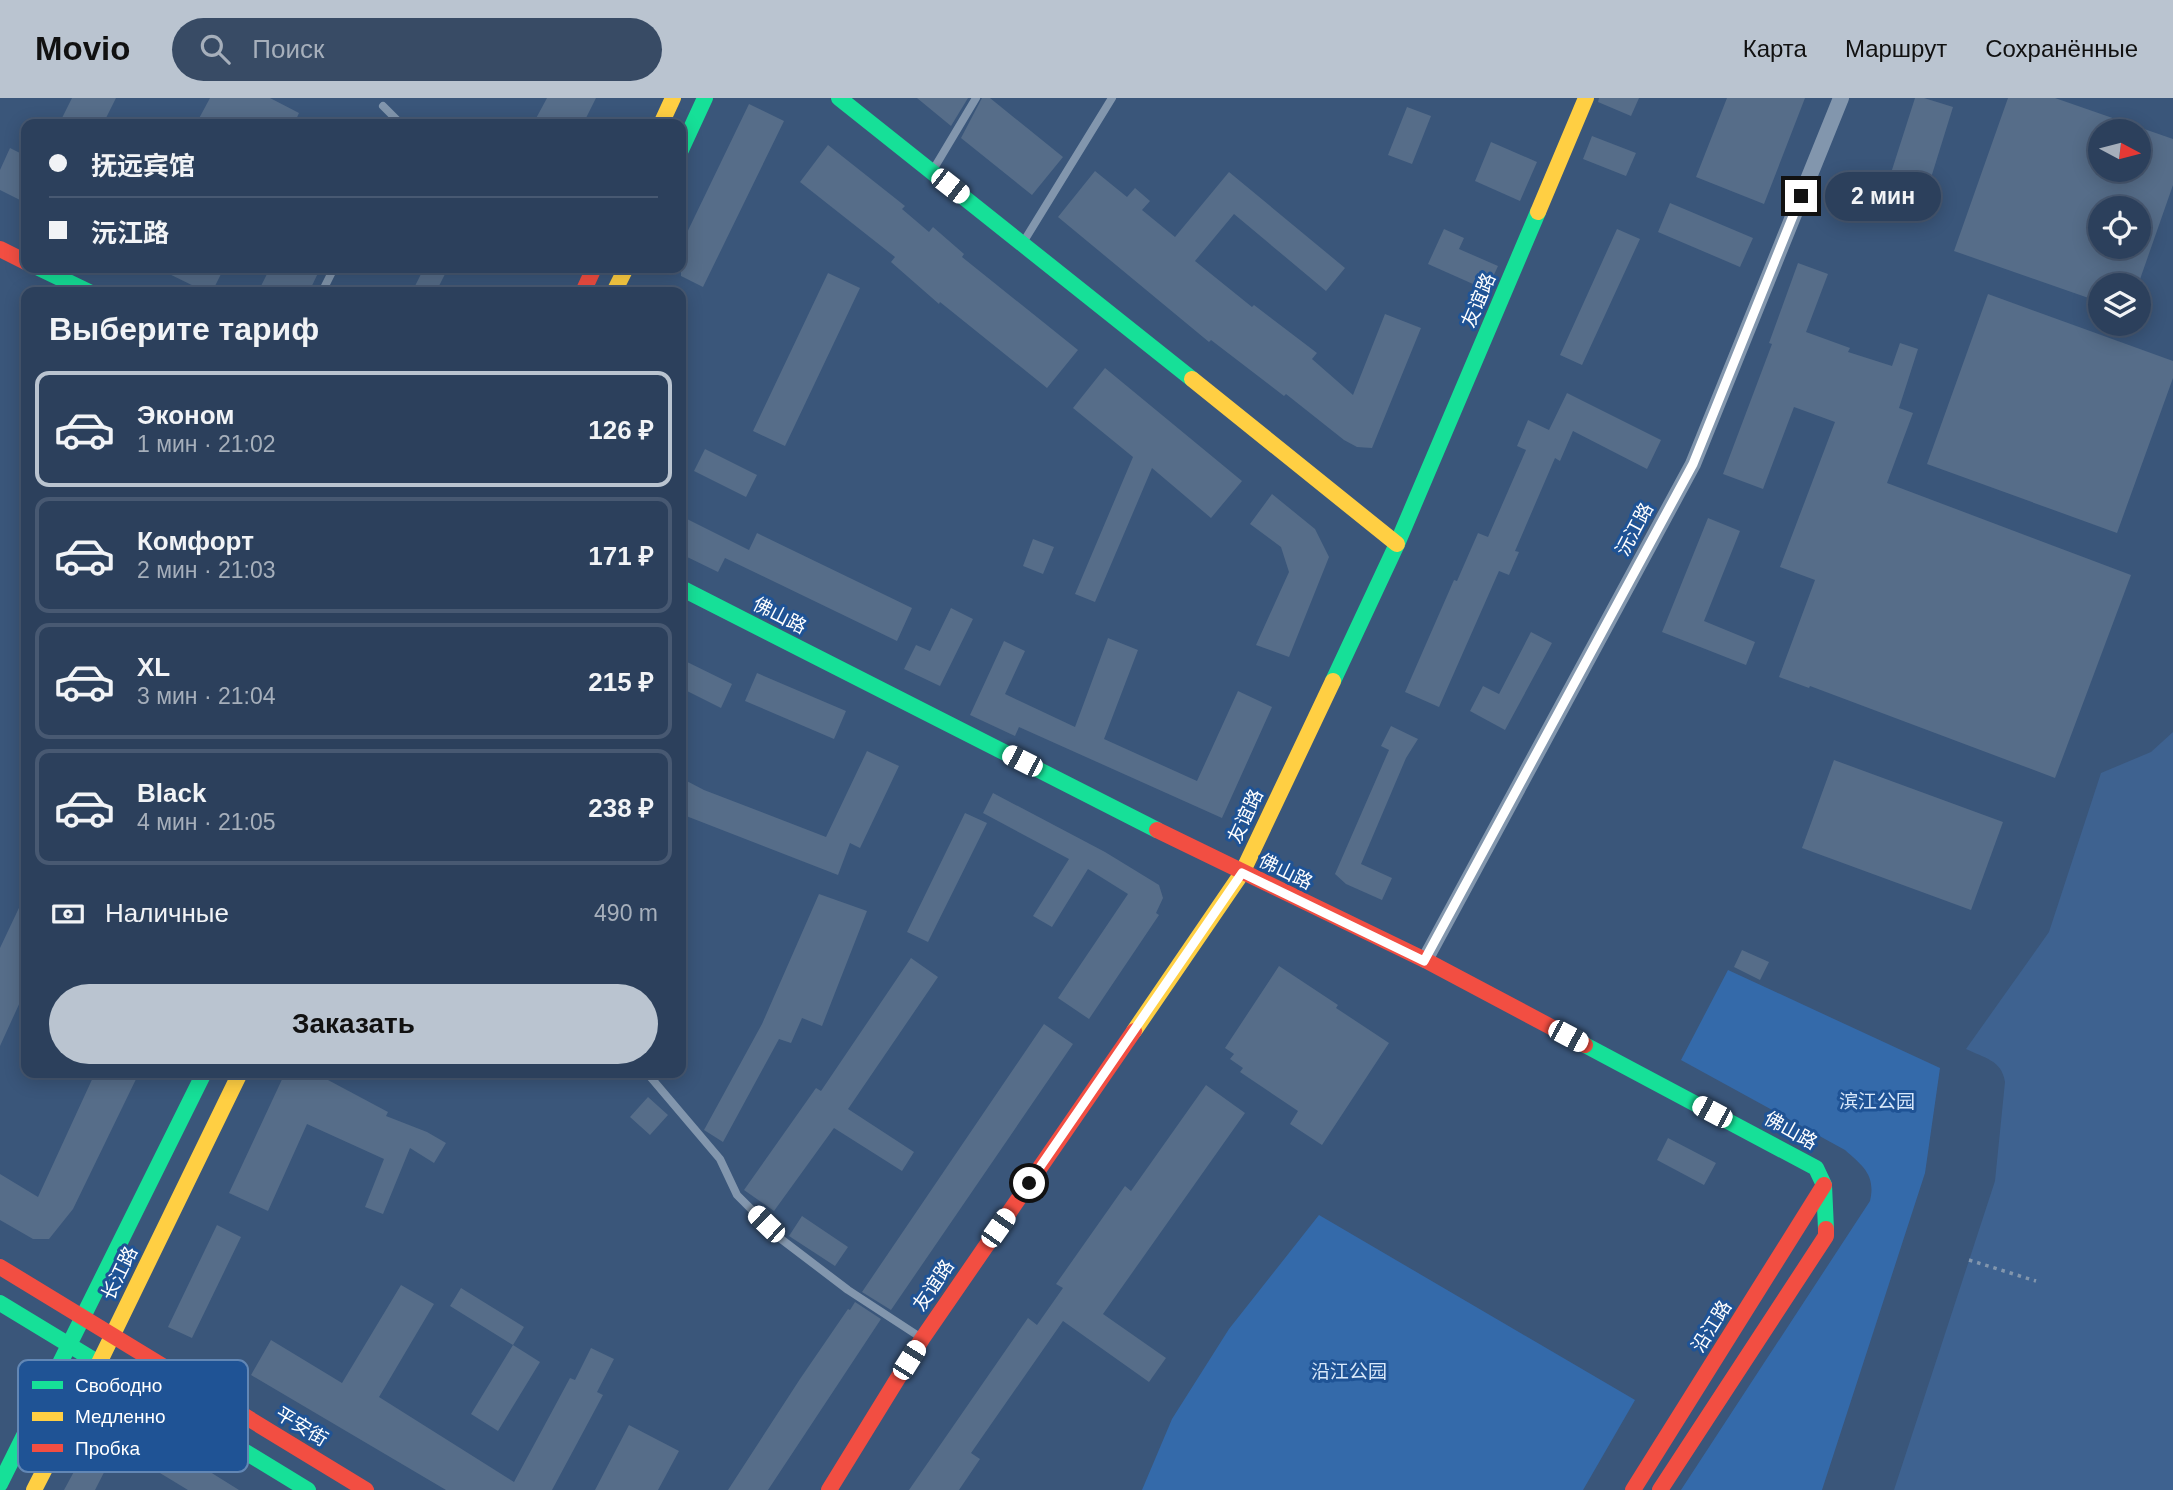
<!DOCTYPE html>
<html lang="ru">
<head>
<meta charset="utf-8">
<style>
	:root { --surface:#2c405c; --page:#384b65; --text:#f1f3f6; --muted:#a6afbb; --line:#485972; --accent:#bac4d0 }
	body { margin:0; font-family:Arial,"Noto Sans SC",sans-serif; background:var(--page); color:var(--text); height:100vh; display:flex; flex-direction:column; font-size:26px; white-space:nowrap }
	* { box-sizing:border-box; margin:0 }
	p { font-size:23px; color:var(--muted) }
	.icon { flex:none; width:38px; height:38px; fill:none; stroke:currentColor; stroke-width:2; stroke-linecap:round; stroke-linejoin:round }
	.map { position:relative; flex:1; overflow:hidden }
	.sheet { position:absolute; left:21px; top:189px; width:665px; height:791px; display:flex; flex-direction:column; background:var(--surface); border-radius:14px; box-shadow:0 4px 18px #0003,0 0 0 2px var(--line) }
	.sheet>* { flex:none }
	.hud { position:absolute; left:21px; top:21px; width:665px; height:154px; border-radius:14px; box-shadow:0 4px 18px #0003,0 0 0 2px var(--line); display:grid; align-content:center; height:154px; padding:0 28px; background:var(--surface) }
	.needle { width:46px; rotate:97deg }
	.fabs { position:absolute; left:2088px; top:21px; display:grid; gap:14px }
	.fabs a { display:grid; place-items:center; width:63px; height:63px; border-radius:50%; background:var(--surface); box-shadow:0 4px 18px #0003,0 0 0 2px var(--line); font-size:35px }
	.end { position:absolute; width:32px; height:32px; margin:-16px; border:9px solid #fff; background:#111; box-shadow:0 0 0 4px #111 }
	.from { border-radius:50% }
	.bubble { position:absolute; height:49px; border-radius:24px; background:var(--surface); box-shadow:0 4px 18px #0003,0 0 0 2px var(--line); font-size:23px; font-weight:700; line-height:49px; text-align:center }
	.car { position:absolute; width:21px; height:42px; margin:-21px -10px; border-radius:9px; box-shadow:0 0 5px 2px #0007; background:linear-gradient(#fff 24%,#345 0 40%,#fff 0 76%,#345 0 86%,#fff 0) }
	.hud b { display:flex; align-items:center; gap:24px; height:66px; font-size:26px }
	.hud b+b { border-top:2px solid var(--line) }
	.hud i { width:18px; height:18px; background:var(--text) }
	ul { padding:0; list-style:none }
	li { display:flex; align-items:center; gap:21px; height:116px; margin:0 14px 10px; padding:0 14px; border:4px solid var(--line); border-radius:14px }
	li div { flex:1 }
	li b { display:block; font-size:26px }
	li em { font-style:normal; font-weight:700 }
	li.current { border-color:var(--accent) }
	li>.icon { width:63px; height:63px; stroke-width:1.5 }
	h2 { padding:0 28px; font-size:32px; line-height:84px }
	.pay { display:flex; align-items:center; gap:18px; height:77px; padding:0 28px; font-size:26px }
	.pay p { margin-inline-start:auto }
	.button { display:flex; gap:14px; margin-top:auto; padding:14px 28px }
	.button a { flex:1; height:80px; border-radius:42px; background:var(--accent); color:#111; font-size:28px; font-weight:700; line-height:80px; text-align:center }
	header { display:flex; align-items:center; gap:42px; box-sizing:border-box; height:98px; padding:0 35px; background:var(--accent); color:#111 }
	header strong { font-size:33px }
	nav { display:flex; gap:38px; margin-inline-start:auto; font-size:24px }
	.search { width:490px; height:63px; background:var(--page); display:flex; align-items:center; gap:18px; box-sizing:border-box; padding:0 24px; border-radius:38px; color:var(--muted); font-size:26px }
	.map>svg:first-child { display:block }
</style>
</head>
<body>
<header>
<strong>Movio</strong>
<div class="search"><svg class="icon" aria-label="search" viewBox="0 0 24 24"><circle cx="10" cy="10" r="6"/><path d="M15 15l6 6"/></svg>Поиск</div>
<nav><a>Карта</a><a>Маршрут</a><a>Сохранённые</a></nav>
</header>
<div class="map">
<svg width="2173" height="1392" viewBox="0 0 2173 1392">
	<rect width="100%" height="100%" fill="#3a567a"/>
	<!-- green -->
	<path fill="#346aaa" d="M1728,872L1940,970L1925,1075L1822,1392H1681L1870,1103C1876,1077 1863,1068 1845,1052L1681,962Z
		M1319,1117L1635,1302L1583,1392H1142L1172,1321L1229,1231Z"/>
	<!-- water -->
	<path fill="#3e6290" d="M2173,634V1392H1894L1995,1083L2005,984C2002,962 1984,960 1966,951L2049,834L2101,675L2151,654Z"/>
	<!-- building -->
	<path fill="#566d89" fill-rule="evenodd" d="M72,0H116L103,26H59Z
		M210,0H270L299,15L294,26H196Z
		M547,0H596L583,26H533Z
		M917,0H968L951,28Z
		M982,0H990L1063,59L1032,97L961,40Z
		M1599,0H1639L1631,18L1598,4Z
		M1727,0H1805L1764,106L1696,79Z
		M1915,0H1924L1953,9L1921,112L1883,100Z
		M2008,0H2055L2173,41V87L2138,187H2100V204L1954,153ZM2100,33H2138V72H2100ZM2100,110H2138V149H2100Z
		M749,6L784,23L703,189L681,178V147Z
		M1407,9L1431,18L1412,66L1388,57Z
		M1592,38L1636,55L1626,78L1583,61Z
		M1491,44L1537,64L1520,103L1475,83Z
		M828,47L905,108L902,111L929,134L933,129L964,156L962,159L1078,252L1047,290L940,204L939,206L891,164L895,159L800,84Z
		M10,50L26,58V105L0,92V72Z
		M1095,73L1127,99L1135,90L1150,103L1142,112L1175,139L1229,74L1345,170L1326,193L1234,116L1195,163L1252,209L1254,207L1317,255L1312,261L1353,297L1385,216L1421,230L1372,350L1357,349L1344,342L1286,296L1284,298L1211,242L1209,244L1058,119Z
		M1670,105L1753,140L1740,169L1658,134Z
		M1444,131L1464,140L1459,151L1498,168L1486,194L1472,188L1473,186L1428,166Z
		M1617,131L1640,141L1582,267L1560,257Z
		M1798,165L1828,176L1806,234L1850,250L1848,254L1892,268L1900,245L1918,251L1899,310L1913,315L1887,385L2131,477L2055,680L1810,588L1809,590L1779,579L1815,482L1780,469L1835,324L1794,309L1763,391L1723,376L1772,246L1769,245Z
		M157,170H224L212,194H206Z
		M270,170H307L318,175L309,194H258Z
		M424,170H448L436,194H412Z
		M828,175L860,190L785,348L753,333Z
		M1988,196L2173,263V280L2117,435L1927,366Z
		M1105,270L1242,383L1211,420L1152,370L1095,504L1075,496L1133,359L1073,310Z
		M1567,295L1661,342L1647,371L1573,333L1560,363L1555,360L1515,453L1519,454L1509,477L1499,473L1439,609L1405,594L1454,482L1457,483L1478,435L1488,439L1526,352L1517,348L1528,322L1549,332Z
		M705,351L757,377L746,399L694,373Z
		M1272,396L1315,431L1329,459L1289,559L1256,547L1289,474L1281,449L1250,426Z
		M681,418L749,452L757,435L912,510L897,543L725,460L718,474L681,456Z
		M1708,420L1740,433L1704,523L1755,544L1746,567L1662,534Z
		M1033,441L1054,449L1043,476L1023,468Z
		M951,510L973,521L940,588L904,571L916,547L930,553Z
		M1531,534L1552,545L1505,632L1470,613L1483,588L1499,596Z
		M1108,540L1138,552L1104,641L1197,683L1238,593L1272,609L1222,720L1019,629L1015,638L970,617L1004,543L1025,553L1005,596L1075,629Z
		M681,561L732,586L721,610L681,590Z
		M757,575L846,613L834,641L745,603Z
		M1391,628L1418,641L1406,660L1361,766L1392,780L1382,802L1346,786L1335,776L1389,652L1381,648Z
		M867,653L899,668L860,750L850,745L838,777L681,716V680L704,692L826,739Z
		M1834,662L2003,724L1971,812L1802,750Z
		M993,695L1105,754L1159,787L1163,800L1156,815L1159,817L1089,921L1058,900L1128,796L1088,771L1052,829L1033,818L1069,761L983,715Z
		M965,715L987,725L928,844L907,834Z
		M26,795V891L0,948V850Z
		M819,796L867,813L822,928L802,920L791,945L779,941L723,1044L704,1032L762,926Z
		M1742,852L1769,864L1760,882L1734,869Z
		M911,860L938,879L848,1011L914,1054L902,1073L834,1030L774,1113L744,1092L816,990L821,993Z
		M1279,868L1338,907L1336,910L1389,945L1322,1047L1290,1026L1298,1013L1240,974L1243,970L1230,961L1234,956L1225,950Z
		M1044,926L1073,946L891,1212L862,1194Z
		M95,975H139L73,1111L49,1141H33L0,1122V1076L38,1099Z
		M285,975H331L328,982L388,1014L386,1018L427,1034L446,1045L434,1065L410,1050L383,1116L365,1109L384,1061L307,1026L268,1113L229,1095Z
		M1206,987L1245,1015L1103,1216L1166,1260L1149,1284L1063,1223L971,1355L980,1361L959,1392H909L1028,1220L1037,1227L1063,1190L1056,1186L1125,1088L1131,1093Z
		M648,999L668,1017L650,1037L630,1019Z
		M1668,1040L1716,1065L1704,1087L1657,1062Z
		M802,1118L848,1149L835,1168L789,1138Z
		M217,1127L241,1139L192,1240L168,1229Z
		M401,1187L434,1206L379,1299L514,1384L570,1280L575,1282L591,1250L614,1261L597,1294L603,1297L552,1392H446L251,1277L271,1242L342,1285Z
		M461,1190L524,1229L513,1247L450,1208Z
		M855,1204L881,1221L768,1392H728L800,1281L848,1211L850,1212Z
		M513,1247L540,1264L498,1333L471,1316Z
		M118,1320L130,1324L239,1392H188L117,1349L95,1392H64L95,1335L106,1324Z
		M629,1327L679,1353L658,1392H595Z"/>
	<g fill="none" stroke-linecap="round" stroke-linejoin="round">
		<!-- path -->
		<path stroke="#8296ad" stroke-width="3.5" stroke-dasharray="3.5 5" stroke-linecap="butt" d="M1969,1162L2036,1183"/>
		<!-- lane -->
		<path stroke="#8296ad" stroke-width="8" d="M383,8L401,26
			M933,72L976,0
			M1024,143L1112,0
			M322,194L334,170
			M647,975L720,1061L737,1097L781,1141L848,1192L920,1239"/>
		<!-- street -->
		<path stroke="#8296ad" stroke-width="16" d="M1425,862L1693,366L1841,0"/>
		<!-- fast -->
		<path stroke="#16e098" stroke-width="16" d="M839,0L1192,281
			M681,52L705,0
			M39,170L89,194
			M681,490L1157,732
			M1333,583L1397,446L1538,114
			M1585,947L1816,1070L1824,1087L1826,1131
			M0,1205L308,1392
			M0,1386L204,975"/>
		<!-- slow -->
		<path stroke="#ffcf43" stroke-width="16" d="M661,26L673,0
			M1538,114L1586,0
			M614,194L626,170
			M1192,281L1397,446
			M1134,933L1242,775L1333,583
			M34,1392L99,1265L240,975"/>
		<!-- jam -->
		<path stroke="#f24e42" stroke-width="16" d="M0,151L26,164
			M583,194L594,170
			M1157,732L1425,862L1585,947
			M0,1169L366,1392
			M829,1392L922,1241L1134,933
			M1633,1392L1824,1087
			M1660,1392L1826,1138V1131"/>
	</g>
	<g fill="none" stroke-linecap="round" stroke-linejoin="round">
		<!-- route -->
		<path stroke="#fff" stroke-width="9" d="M1029,1085L1242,775L1424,863L1693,366L1801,98"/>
	</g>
	<g text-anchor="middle" stroke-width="6" stroke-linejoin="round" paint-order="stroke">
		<!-- street labels -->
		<g font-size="19" fill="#fff" stroke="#1f5395">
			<text transform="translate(1478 202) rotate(-67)" y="7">友谊路</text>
			<text transform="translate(1634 431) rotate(-62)" y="7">沅江路</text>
			<text transform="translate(780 517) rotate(27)" y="7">佛山路</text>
			<text transform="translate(1245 718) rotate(-65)" y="7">友谊路</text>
			<text transform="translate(1286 773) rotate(26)" y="7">佛山路</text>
			<text transform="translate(1791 1032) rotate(29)" y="7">佛山路</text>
			<text transform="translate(119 1175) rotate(-64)" y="7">长江路</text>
			<text transform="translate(933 1187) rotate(-56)" y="7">友谊路</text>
			<text transform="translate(1711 1228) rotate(-58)" y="7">沿江路</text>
			<text transform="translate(302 1328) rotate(31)" y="7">平安街</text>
		</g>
		<!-- park labels -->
		<g font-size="19" fill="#d8e8fa" stroke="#1f5395">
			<text x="1877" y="1010">滨江公园</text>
			<text x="1349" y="1280">沿江公园</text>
		</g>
	</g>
	<!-- legend -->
	<rect x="18" y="1262" width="230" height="112" rx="10" fill="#1f5395" stroke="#6287b5" stroke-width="2"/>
	<rect x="32" y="1283" width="31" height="8" fill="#16e098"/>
	<rect x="32" y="1314" width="31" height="9" fill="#ffcf43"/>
	<rect x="32" y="1346" width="31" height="8" fill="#f24e42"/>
	<g font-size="19" fill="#fff">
		<text x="75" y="1294">Свободно</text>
		<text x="75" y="1325">Медленно</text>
		<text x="75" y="1357">Пробка</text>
	</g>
</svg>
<div class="fabs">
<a><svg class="needle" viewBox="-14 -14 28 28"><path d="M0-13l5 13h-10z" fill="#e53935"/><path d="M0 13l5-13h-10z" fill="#a6afbb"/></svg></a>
<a><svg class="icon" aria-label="locate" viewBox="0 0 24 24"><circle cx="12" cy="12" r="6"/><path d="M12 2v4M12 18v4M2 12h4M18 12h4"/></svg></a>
<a><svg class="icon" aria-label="layers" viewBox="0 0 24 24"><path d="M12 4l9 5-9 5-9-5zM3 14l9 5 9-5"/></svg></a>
</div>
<i class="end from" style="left:1029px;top:1085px"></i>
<i class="end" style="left:1801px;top:98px"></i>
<div class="bubble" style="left:1825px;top:74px;width:116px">2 мин</div>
<i class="car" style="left:950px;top:88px;rotate:128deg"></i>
<i class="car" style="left:1022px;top:663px;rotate:297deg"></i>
<i class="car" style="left:1568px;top:938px;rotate:118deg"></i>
<i class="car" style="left:1712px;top:1014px;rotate:298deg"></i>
<i class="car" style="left:766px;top:1126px;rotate:314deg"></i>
<i class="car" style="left:998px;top:1130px;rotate:35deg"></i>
<i class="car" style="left:909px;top:1262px;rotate:32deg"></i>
<div class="hud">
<b><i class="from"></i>抚远宾馆</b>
<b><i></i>沅江路</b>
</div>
<section class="sheet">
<h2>Выберите тариф</h2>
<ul>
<li class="current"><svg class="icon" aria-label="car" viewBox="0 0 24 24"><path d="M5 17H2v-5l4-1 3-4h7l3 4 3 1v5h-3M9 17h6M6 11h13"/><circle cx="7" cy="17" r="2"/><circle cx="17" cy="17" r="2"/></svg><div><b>Эконом</b><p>1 мин · 21:02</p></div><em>126 ₽</em></li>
<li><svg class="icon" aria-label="car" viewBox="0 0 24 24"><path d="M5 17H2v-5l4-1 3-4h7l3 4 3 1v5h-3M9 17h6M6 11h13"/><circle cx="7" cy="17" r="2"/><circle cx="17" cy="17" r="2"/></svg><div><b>Комфорт</b><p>2 мин · 21:03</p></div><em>171 ₽</em></li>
<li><svg class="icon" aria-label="car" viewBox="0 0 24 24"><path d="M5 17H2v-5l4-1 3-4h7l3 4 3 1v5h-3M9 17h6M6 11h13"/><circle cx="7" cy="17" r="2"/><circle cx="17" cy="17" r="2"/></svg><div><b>XL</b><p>3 мин · 21:04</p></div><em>215 ₽</em></li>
<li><svg class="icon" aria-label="car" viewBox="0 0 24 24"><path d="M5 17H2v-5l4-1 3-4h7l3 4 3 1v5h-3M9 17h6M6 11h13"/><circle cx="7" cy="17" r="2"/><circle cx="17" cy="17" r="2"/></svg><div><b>Black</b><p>4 мин · 21:05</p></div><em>238 ₽</em></li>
</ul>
<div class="pay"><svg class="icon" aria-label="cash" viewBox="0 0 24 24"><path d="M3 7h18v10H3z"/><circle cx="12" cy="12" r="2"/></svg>Наличные<p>490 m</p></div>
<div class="button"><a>Заказать</a></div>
</section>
</div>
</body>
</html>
